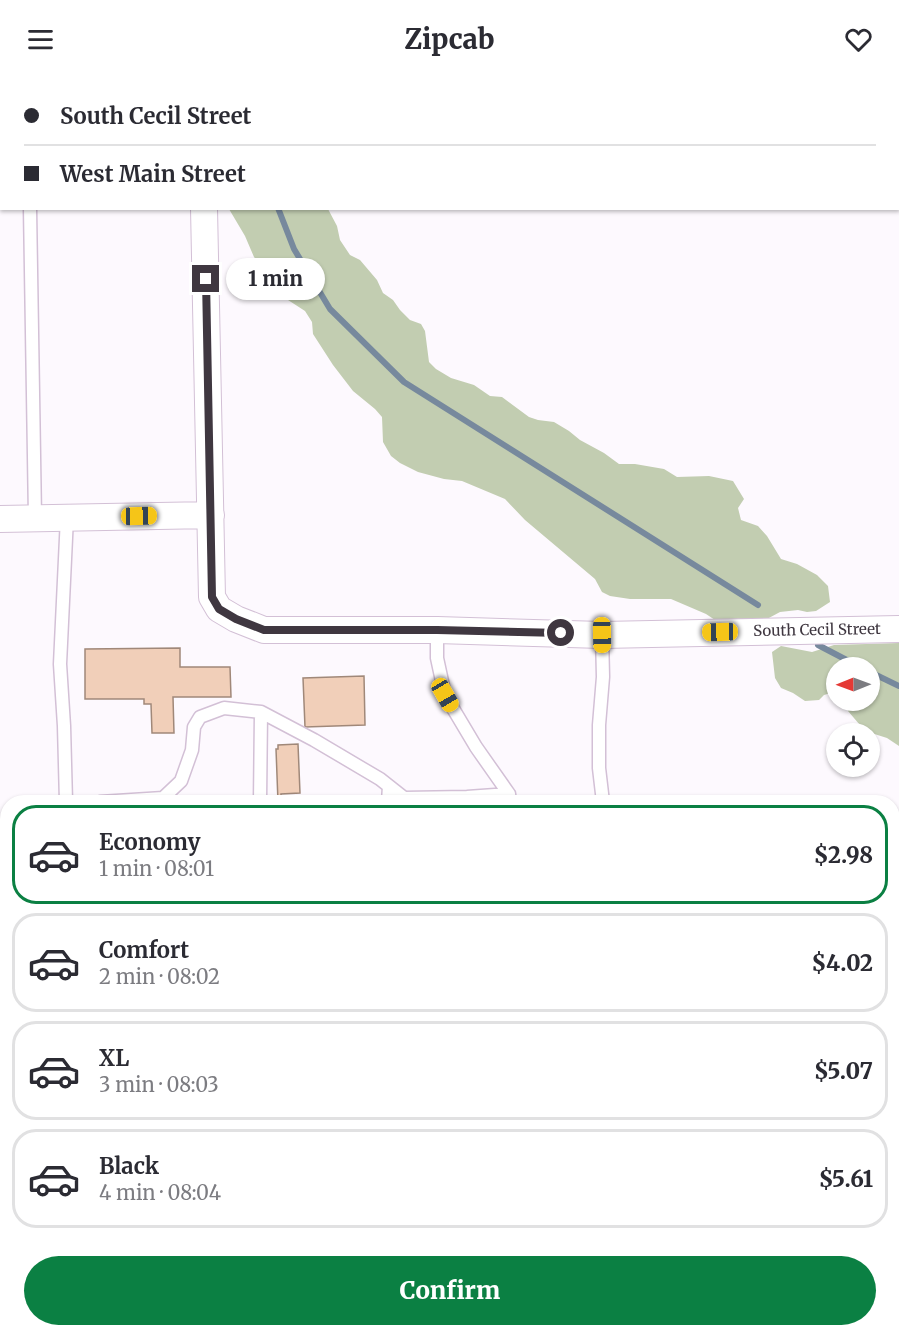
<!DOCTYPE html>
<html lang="en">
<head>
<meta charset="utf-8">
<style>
	:root { --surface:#fff; --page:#f2f2f3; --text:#2b2b33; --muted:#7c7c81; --line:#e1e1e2; --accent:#0b8043 }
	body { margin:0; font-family:Merriweather,serif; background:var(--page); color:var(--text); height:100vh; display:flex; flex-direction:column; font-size:22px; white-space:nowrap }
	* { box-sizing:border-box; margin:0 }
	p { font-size:20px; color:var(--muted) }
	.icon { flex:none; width:33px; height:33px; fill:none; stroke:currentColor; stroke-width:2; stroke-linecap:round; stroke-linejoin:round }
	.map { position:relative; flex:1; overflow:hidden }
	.side { position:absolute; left:0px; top:717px; width:900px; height:542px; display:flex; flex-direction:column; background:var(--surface); border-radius:24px 24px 0 0; box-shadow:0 2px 4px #0004 }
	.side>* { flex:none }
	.top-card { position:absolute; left:0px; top:0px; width:900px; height:132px; box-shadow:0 2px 4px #0004; display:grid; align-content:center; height:132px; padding:0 24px; background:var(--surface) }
	.needle { width:39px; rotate:269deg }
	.fabs { position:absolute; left:826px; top:579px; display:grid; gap:12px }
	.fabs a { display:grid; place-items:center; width:54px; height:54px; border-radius:50%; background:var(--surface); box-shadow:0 2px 4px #0004; font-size:30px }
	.end { position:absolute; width:27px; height:27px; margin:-14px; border:8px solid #3f3740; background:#fff; box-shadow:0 0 0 3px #fff }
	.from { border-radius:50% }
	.bubble { position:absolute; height:42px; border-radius:21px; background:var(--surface); box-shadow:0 2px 4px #0004; font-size:20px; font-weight:800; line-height:42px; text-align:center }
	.car { position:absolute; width:18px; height:36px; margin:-18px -9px; border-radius:8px; box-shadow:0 0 4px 2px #0007; background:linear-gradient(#f5c518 24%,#345 0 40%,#f5c518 0 76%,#345 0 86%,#f5c518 0) }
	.top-card b { display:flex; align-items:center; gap:21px; height:57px; font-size:22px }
	.top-card b+b { border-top:2px solid var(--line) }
	.top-card i { width:15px; height:15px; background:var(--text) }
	ul { padding:10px 0 0; list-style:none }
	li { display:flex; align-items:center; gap:18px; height:99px; margin:0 12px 9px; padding:0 12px; border:3px solid var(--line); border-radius:24px }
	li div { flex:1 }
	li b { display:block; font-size:22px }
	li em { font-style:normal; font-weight:800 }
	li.selected { border-color:var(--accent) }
	li>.icon { width:54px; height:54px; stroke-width:1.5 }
	.primary-button { display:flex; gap:12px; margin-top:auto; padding:12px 24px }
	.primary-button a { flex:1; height:69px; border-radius:36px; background:var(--accent); color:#fff; font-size:24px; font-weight:800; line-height:69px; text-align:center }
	header { display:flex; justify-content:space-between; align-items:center; height:78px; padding:0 24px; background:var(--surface); font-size:27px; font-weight:800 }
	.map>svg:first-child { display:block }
</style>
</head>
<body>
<header><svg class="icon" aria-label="menu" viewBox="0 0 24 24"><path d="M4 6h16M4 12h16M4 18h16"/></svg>Zipcab<svg class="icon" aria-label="heart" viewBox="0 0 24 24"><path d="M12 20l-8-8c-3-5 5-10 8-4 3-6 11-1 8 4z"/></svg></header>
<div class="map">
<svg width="899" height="1258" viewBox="0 0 899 1258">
	<rect width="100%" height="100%" fill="#fdf9fe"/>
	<!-- green -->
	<path fill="#c2cdb1" d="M229,131H328L337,148L340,162L350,177L360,182L377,202L383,215L393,222L400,232L410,242L421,246L425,253L429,284L436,291L451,300L474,307L490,318L502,319L529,339L538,342L554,344L569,353L580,362L604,375L619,386H635L664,391L677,399L709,398L733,403L744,421L738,430L741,442L758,448L767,458L781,481L797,486L817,497L828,508L830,524L816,533L807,534L798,532L780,534L767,541L718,544L706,536L671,521H630L610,518L602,514L595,501L525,442L505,421L462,403L444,401L418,394L400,385L391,378L383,364L382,339L375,331L353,313L333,287L313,256L312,244L305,233L288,222L277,212V196L262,189L254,179L245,158Z
		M899,565V668L887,660L865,653L848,633L843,623L870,622V590H837V616L834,614L824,617L819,622L805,623L793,615L781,610L775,600L772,574L781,568L812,574L834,567Z"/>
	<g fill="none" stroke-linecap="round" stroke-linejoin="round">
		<!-- stream -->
		<path stroke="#77899d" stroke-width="6" d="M270,0V2
			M278,130L294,171L330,231L404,304L758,527
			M818,567L862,590
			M870,594L899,608"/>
	</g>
	<!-- building -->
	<path fill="#f1cfb9" stroke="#a08879" stroke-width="1.5" d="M180,570V589H230L231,619H173L174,655H152L151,626H144V621H85V571Z
		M364,598L365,647L305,649L303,600Z
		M298,666L300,715L281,716V724H278L276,671H278V667Z"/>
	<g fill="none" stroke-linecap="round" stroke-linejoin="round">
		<defs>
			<path id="service" d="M28,0V2
				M30,130L35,440
				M437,552V580L445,617L476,669L509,716L510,724
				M602,557L603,599L599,647V690L603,724
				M66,724L64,648L60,586L67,439
				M100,724L163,720L181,703L192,672L194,649L200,639L224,630L261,634L314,662L380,701L404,720L467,719L509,716
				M260,724L261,634
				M388,724L389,708
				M892,780H899
				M892,957H899
				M892,1023L899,1040
				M137,1258V1251"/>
			<path id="minor" d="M202,0V2
				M0,90H2
				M204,130L212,519L219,531L236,541L264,552H437L602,557L899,551
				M0,441L211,437"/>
		</defs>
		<!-- service casing -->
		<use href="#service" stroke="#d3c0d6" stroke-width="15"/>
		<!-- minor casing -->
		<use href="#minor" stroke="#d3c0d6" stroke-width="28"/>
		<!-- service -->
		<use href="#service" stroke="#fff" stroke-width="12"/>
		<!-- minor -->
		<use href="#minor" stroke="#fff" stroke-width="26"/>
	</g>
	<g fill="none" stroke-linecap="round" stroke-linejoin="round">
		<!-- route -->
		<path stroke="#3f3740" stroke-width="8" d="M206,201L212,519L219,531L236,541L264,552H437L561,555"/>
	</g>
	<g text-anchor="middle" stroke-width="5" stroke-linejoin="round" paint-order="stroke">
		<!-- street labels -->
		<g font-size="15" fill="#3f3740" stroke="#fff">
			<text transform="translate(817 552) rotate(-1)" y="5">South Cecil Street</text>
		</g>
	</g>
</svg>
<div class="fabs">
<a><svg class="needle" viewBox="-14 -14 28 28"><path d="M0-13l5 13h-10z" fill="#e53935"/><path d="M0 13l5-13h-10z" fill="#7c7c81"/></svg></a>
<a><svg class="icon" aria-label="locate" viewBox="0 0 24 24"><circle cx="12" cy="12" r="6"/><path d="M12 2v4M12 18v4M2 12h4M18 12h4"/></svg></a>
</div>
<i class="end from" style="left:561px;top:555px"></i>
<i class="end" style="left:206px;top:201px"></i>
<div class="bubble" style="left:226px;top:180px;width:99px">1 min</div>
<i class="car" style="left:139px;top:438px;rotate:89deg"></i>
<i class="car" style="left:720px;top:554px;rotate:269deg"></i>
<i class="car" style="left:602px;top:557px;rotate:179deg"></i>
<i class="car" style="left:445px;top:617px;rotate:150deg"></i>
<div class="top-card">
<b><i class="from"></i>South Cecil Street</b>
<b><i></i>West Main Street</b>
</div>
<section class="side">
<ul>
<li class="selected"><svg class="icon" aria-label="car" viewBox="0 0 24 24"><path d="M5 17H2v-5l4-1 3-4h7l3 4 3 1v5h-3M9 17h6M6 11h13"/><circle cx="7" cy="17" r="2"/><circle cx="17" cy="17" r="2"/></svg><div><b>Economy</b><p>1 min · 08:01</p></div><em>$2.98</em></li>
<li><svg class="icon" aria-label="car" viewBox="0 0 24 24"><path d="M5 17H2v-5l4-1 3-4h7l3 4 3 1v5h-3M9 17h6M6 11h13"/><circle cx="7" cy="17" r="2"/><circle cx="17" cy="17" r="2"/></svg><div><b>Comfort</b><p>2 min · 08:02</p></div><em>$4.02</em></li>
<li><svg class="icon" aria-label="car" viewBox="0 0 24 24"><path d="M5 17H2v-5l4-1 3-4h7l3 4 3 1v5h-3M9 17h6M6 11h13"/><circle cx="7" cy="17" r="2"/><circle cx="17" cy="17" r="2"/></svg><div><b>XL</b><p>3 min · 08:03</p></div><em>$5.07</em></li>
<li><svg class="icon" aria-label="car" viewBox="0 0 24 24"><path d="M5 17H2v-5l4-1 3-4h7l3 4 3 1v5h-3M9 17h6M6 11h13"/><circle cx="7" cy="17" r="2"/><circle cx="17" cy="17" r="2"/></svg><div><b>Black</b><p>4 min · 08:04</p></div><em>$5.61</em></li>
</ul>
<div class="primary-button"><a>Confirm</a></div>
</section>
</div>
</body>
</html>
